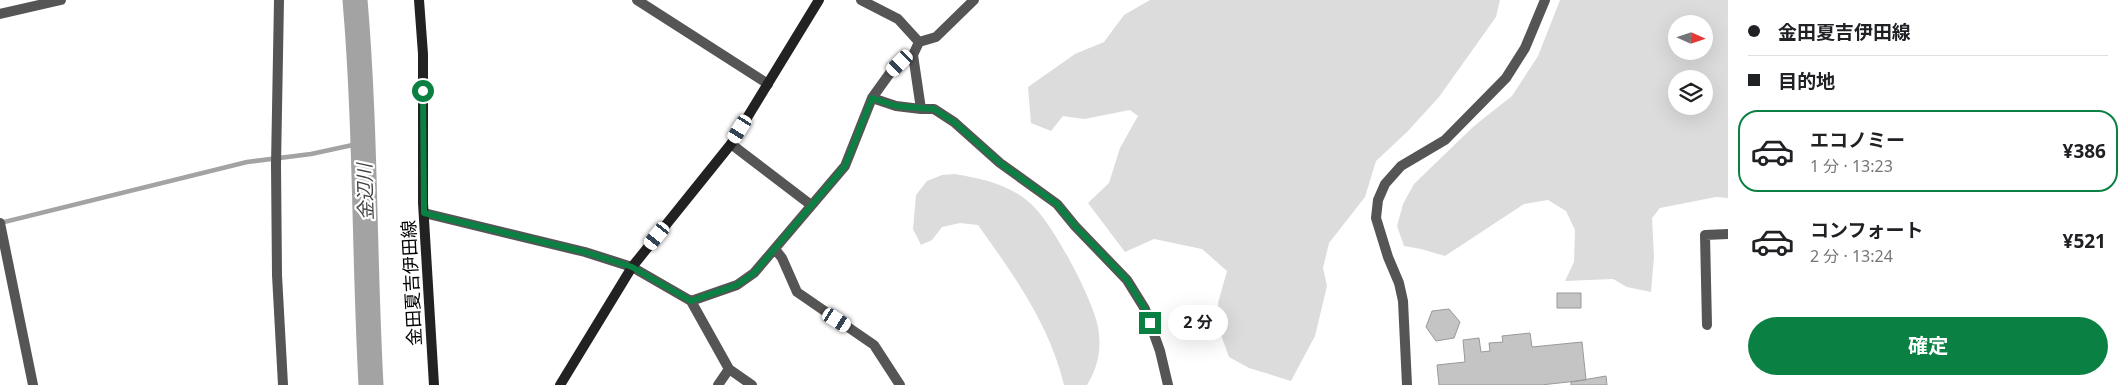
<!DOCTYPE html>
<html lang="ja">
<head>
<meta charset="utf-8">
<style>
	:root { --surface:#fff; --page:#f2f2f2; --text:#202124; --muted:#757577; --line:#e0e0e0; --accent:#0b8043 }
	body { margin:0; font-family:"Noto Sans","Noto Sans JP",sans-serif; background:var(--page); color:var(--text); height:100vh; display:flex; flex-direction:column; font-size:19px; white-space:nowrap }
	* { box-sizing:border-box; margin:0 }
	p { font-size:16px; color:var(--muted) }
	.icon { flex:none; width:28px; height:28px; fill:none; stroke:currentColor; stroke-width:2; stroke-linecap:round; stroke-linejoin:round }
	.map { position:relative; flex:1; overflow:hidden }
	.sheet { display:flex; flex-direction:column; background:var(--surface); width:400px }
	.sheet>* { flex:none }
	.top-card { display:grid; align-content:center; height:110px; padding:0 20px; background:var(--surface) }
	.needle { width:32px; rotate:93deg }
	.controls { position:absolute; left:1668px; top:15px; display:grid; gap:10px }
	.controls a { display:grid; place-items:center; width:45px; height:45px; border-radius:50%; background:var(--surface); box-shadow:0 5px 20px #0002; font-size:25px }
	.end { position:absolute; width:22px; height:22px; margin:-11px; border:6px solid #0b8043; background:#fff; box-shadow:0 0 0 2px #fff }
	.from { border-radius:50% }
	.bubble { position:absolute; height:35px; border-radius:18px; background:var(--surface); box-shadow:0 5px 20px #0002; font-size:16px; font-weight:700; line-height:35px; text-align:center }
	.car { position:absolute; width:15px; height:30px; margin:-15px -8px; border-radius:6px; box-shadow:0 0 4px 1px #0007; background:linear-gradient(#fff 24%,#345 0 40%,#fff 0 76%,#345 0 86%,#fff 0) }
	.top-card b { display:flex; align-items:center; gap:18px; height:48px; font-size:19px }
	.top-card b+b { border-top:1px solid var(--line) }
	.top-card i { width:12px; height:12px; background:var(--text) }
	ul { padding:0; list-style:none }
	li { display:flex; align-items:center; gap:15px; height:82px; margin:0 10px 8px; padding:0 10px; border:2px solid transparent; border-radius:20px }
	li div { flex:1 }
	li b { display:block; font-size:19px }
	li em { font-style:normal; font-weight:700 }
	li.on { border-color:var(--accent) }
	li>.icon { width:45px; height:45px; stroke-width:1.5 }
	.cta { display:flex; gap:10px; margin-top:auto; padding:10px 20px }
	.cta a { flex:1; height:58px; border-radius:30px; background:var(--accent); color:#fff; font-size:20px; font-weight:700; line-height:58px; text-align:center }
	main { display:flex; flex:1; min-height:0 }
	.map>svg:first-child { display:block }
</style>
</head>
<body>
<main>
<div class="map">
<svg width="1728" height="385" viewBox="0 0 1728 385">
	<rect width="100%" height="100%" fill="#fff"/>
	<!-- green -->
	<path fill="#dcdcdc" fill-rule="evenodd" d="M1150,0H1500L1496,17L1439,97L1407,132L1376,161L1365,197L1329,243L1323,268L1327,286L1315,336L1291,381L1249,368L1229,357L1221,335L1218,303L1227,271L1202,249L1154,239L1125,252L1088,203L1109,183L1120,148L1138,116L1130,110L1084,119L1063,116L1051,131L1031,123L1028,87L1075,54L1104,42L1124,15Z
		M1560,0H1728V198L1716,197L1660,208L1652,218L1654,257L1651,292L1627,287L1613,279L1565,281L1574,262L1575,230L1566,211L1548,200L1524,204L1445,256L1421,249L1404,246L1397,226L1403,204L1414,184L1474,126L1512,96L1538,56ZM1676,24H1704V51H1676ZM1676,79H1704V106H1676Z
		M955,174C983,179 1009,184 1031,204C1052,222 1093,299 1098,327C1102,347 1098,368 1087,385H1064C1050,325 1013,274 978,225L960,223L942,227L932,240L921,245L913,229L916,195L927,181L942,175Z"/>
	<g fill="none" stroke-linecap="round" stroke-linejoin="round">
		<!-- stream -->
		<path stroke="#a3a3a3" stroke-width="4.5" d="M0,223L247,162L311,154L362,143"/>
		<!-- river -->
		<path stroke="#a3a3a3" stroke-width="25" d="M355,0C366,128 364,257 371,385"/>
	</g>
	<!-- building -->
	<path fill="#c4c4c4" stroke="#999" d="M1557,293H1581V308H1557Z
		M1449,309L1460,322L1454,338L1436,341L1426,327L1432,311Z
		M1530,333L1532,347L1582,342L1586,380L1541,385H1439L1437,365L1465,362L1463,340L1479,338L1481,352L1490,351L1489,343L1503,342L1502,336Z
		M1606,376L1607,385H1571V382Z"/>
	<g fill="none" stroke-linecap="round" stroke-linejoin="round">
		<!-- minor -->
		<path stroke="#555" stroke-width="10" d="M279,0L276,165L277,275L283,385
			M637,0L768,84
			M861,0L898,19L919,42
			M0,14L61,0
			M913,55L921,109H934L954,122L1000,163L1057,204L1075,226L1127,280L1145,309L1160,351L1168,385
			M872,98L896,106L921,109
			M731,144L811,205
			M424,213L585,252L632,267L691,301L729,369L752,385
			M0,223L33,385
			M775,249L782,258L797,292L874,345L900,385
			M691,301L737,285L754,273L845,166L872,98L890,73L899,63L913,55L919,42L936,37L974,0
			M1707,325L1705,235L1728,234
			M718,385L729,369
			M1407,385L1403,301L1399,283L1388,257L1376,218L1378,200L1385,184L1401,166L1445,140L1506,78L1525,48L1545,0"/>
		<!-- secondary -->
		<path stroke="#222" stroke-width="10" d="M419,0L423,54V203L434,385
			M560,385L632,267L731,144L819,0"/>
	</g>
	<g fill="none" stroke-linecap="round" stroke-linejoin="round">
		<!-- route -->
		<path stroke="#0b8043" stroke-width="6" d="M423,91L424,213L585,252L632,267L691,301L737,285L754,273L845,166L872,98L896,106L934,109L954,122L1000,163L1057,204L1075,226L1127,280L1145,309L1150,323"/>
	</g>
	<g text-anchor="middle" stroke-width="4.5" stroke-linejoin="round" paint-order="stroke">
		<!-- street labels -->
		<g font-size="18" fill="#000" stroke="#fff">
			<text transform="translate(412 283) rotate(-93)" y="6">金田夏吉伊田線</text>
		</g>
		<!-- water labels -->
		<g font-size="19" font-style="italic" fill="#444" stroke="#fff">
			<text transform="translate(365 192) rotate(-92)" y="7">金辺川</text>
		</g>
	</g>
</svg>
<div class="controls">
<a><svg class="needle" viewBox="-14 -14 28 28"><path d="M0-13l5 13h-10z" fill="#e53935"/><path d="M0 13l5-13h-10z" fill="#757577"/></svg></a>
<a><svg class="icon" aria-label="layers" viewBox="0 0 24 24"><path d="M12 4l9 5-9 5-9-5zM3 14l9 5 9-5"/></svg></a>
</div>
<i class="end from" style="left:423px;top:91px"></i>
<i class="end" style="left:1150px;top:323px"></i>
<div class="bubble" style="left:1168px;top:305px;width:60px">2 分</div>
<i class="car" style="left:900px;top:63px;rotate:225deg"></i>
<i class="car" style="left:740px;top:129px;rotate:212deg"></i>
<i class="car" style="left:657px;top:236px;rotate:219deg"></i>
<i class="car" style="left:837px;top:320px;rotate:122deg"></i>
</div>
<section class="sheet">
<div class="top-card">
<b><i class="from"></i>金田夏吉伊田線</b>
<b><i></i>目的地</b>
</div>
<ul>
<li class="on"><svg class="icon" aria-label="car" viewBox="0 0 24 24"><path d="M5 17H2v-5l4-1 3-4h7l3 4 3 1v5h-3M9 17h6M6 11h13"/><circle cx="7" cy="17" r="2"/><circle cx="17" cy="17" r="2"/></svg><div><b>エコノミー</b><p>1 分 · 13:23</p></div><em>¥386</em></li>
<li><svg class="icon" aria-label="car" viewBox="0 0 24 24"><path d="M5 17H2v-5l4-1 3-4h7l3 4 3 1v5h-3M9 17h6M6 11h13"/><circle cx="7" cy="17" r="2"/><circle cx="17" cy="17" r="2"/></svg><div><b>コンフォート</b><p>2 分 · 13:24</p></div><em>¥521</em></li>
</ul>
<div class="cta"><a>確定</a></div>
</section>
</main>
</body>
</html>
